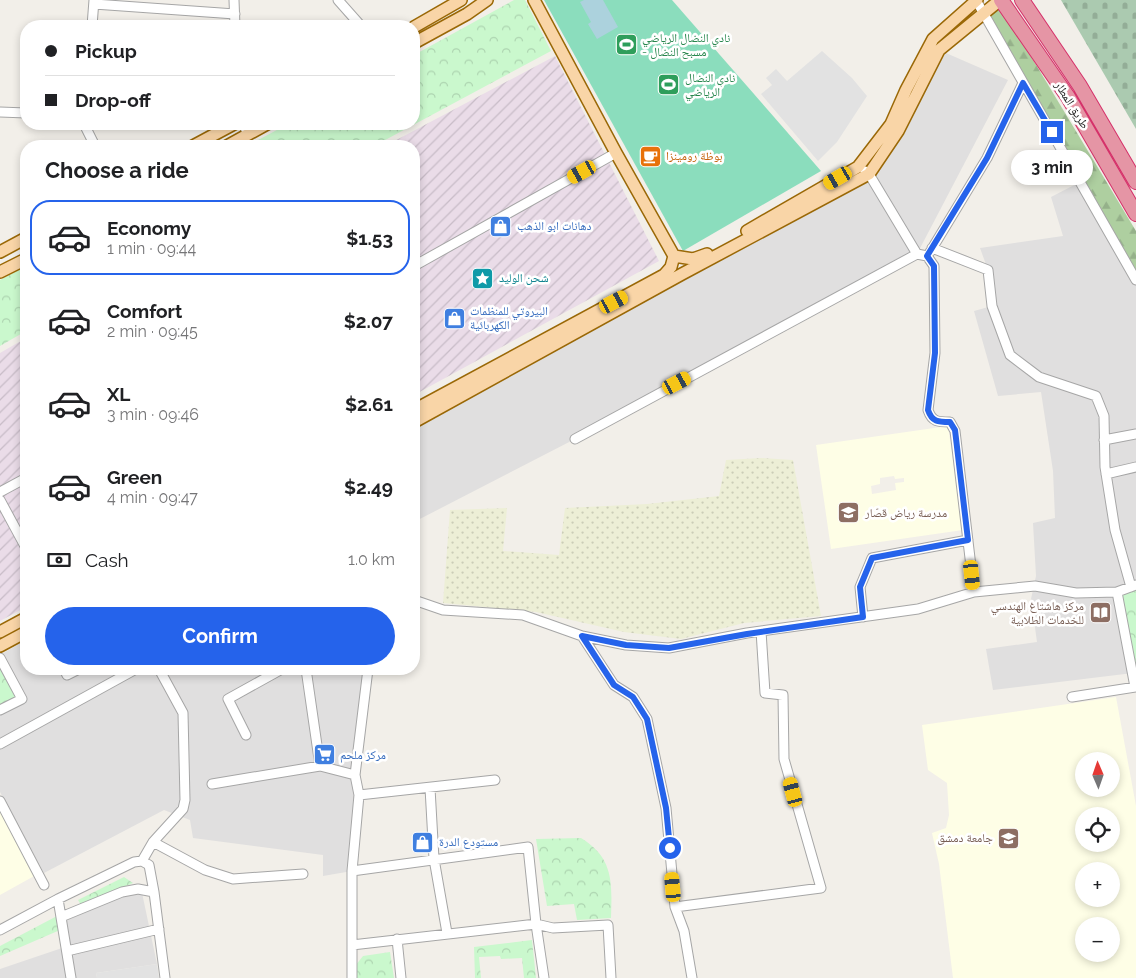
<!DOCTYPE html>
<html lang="en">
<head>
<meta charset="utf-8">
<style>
	:root { --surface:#fff; --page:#f2f2f2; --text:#202124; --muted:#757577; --line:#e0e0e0; --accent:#2563eb }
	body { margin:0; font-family:Raleway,"Noto Naskh Arabic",sans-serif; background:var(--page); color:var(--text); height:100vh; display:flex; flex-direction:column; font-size:19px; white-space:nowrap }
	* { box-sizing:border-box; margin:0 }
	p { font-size:16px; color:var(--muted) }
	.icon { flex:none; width:28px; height:28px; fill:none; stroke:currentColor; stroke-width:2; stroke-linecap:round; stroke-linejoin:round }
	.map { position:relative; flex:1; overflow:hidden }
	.panel { position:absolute; left:20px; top:140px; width:400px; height:535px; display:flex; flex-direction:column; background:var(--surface); border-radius:20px; box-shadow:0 2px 8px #0003 }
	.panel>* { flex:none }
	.hud { position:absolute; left:20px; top:20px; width:400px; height:110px; border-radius:20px; box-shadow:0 2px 8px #0003; display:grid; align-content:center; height:110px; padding:0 25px; background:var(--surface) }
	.needle { width:32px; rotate:358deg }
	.controls { position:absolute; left:1075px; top:752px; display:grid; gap:10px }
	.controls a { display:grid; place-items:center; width:45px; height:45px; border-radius:50%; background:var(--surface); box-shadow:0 2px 8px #0003; font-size:25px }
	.end { position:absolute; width:22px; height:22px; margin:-11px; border:6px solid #2563eb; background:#fff; box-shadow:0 0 0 2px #fff }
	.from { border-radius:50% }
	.bubble { position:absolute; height:35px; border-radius:18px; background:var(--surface); box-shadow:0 2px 8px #0003; font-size:16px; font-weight:700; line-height:35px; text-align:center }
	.car { position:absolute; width:15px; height:30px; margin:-15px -8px; border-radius:6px; box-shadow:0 0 4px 1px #0007; background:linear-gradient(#f5c518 24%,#345 0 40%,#f5c518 0 76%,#345 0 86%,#f5c518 0) }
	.hud b { display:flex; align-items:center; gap:18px; height:48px; font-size:19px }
	.hud b+b { border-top:1px solid var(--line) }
	.hud i { width:12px; height:12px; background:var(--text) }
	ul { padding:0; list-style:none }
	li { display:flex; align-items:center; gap:15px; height:75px; margin:0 10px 8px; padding:0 15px; border:2px solid transparent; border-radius:20px }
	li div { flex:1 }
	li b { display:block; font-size:19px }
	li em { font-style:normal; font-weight:700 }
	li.selected { border-color:var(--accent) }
	li>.icon { width:45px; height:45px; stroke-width:1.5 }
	h2 { padding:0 25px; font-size:22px; line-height:60px }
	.pay { display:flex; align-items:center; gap:12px; height:55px; padding:0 25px; font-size:19px }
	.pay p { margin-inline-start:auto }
	.button { display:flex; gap:10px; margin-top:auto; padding:10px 25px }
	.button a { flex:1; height:58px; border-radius:30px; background:var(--accent); color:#fff; font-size:20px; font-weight:700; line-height:58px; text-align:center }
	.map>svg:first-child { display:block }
</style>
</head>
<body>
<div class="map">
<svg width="1136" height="978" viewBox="0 0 1136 978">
	<defs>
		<pattern id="industrial-furrows" width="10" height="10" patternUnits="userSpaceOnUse" patternTransform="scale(1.25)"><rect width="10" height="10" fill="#eadce8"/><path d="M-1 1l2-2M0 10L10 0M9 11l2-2" fill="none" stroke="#c8bcc7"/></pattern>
		<pattern id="farmland-dots" width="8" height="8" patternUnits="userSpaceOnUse" patternTransform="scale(1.25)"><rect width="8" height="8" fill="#edefd6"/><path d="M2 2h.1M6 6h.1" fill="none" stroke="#cbcdb7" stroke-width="1.8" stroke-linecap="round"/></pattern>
		<pattern id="forest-firs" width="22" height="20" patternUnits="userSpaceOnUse" patternTransform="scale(1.25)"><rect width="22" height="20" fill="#aecfa0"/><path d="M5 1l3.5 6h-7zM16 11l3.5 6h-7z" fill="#95b18a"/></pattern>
		<pattern id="cemetery-stones" width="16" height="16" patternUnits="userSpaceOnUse" patternTransform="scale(1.25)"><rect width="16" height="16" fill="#abcab0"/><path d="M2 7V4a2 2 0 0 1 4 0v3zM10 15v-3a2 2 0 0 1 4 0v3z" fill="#93ad97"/></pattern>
		<pattern id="park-crowns" width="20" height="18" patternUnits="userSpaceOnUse" patternTransform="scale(1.25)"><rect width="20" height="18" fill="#caf8cd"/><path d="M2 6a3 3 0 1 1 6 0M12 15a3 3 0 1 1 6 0" fill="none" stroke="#add4b0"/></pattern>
	</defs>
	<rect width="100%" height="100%" fill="#f2efe9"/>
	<!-- residential -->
	<path fill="#e0dfdf" d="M939,50L1008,80L917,254L575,439L414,522V422L868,174Z
		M1080,182L1136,280V585L1133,673L993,690L986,649L1037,642L1031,599L1036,576L1033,523L1055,518L1053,471L1041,392L998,396L974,311L992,306L988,270L980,248L1063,236L1051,197Z
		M26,640V669H368L355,775L359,795L352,871L323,876V855L193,838L190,820L164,810L44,873L0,792V655Z
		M141,888L157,964L96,973L97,978H0V969L65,947L63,922Z"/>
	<!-- industrial -->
	<path fill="url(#industrial-furrows)" d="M555,56L659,261L414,395V146H385Z
		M26,338V607L0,621V353Z"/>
	<!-- education -->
	<path fill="#fefee6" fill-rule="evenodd" d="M948,426L963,530L831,549L816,445ZM894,476L895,479L904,478V482L895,483L896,490L872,494L871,486L880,484V478Z
		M1116,697L1136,806V978H953L939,864L932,833L946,828L949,815L947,783L928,770L922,725ZM1111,761V789H1084V761ZM1111,816V844H1084V816ZM1111,871V899H1084V871ZM1111,926V954H1084V926Z
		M0,809L36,875L0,895Z"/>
	<!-- farmland -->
	<path fill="url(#farmland-dots)" d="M761,458L793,460L821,616L744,623L681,639L624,632L536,612L443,603L450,510L507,508L503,551L559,555L565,508L647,504L719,496L726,460Z"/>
	<!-- forest -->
	<path fill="url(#forest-firs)" d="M996,4L1035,63L1136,231V280L984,14Z"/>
	<!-- cemetery -->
	<path fill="url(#cemetery-stones)" d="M1061,0H1136V129Z"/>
	<!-- park -->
	<path fill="url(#park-crowns)" d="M514,0H525L551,51L374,146H247L288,124H414V55Z
		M26,266V331L0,346V280Z
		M1136,585V673L1117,592Z
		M0,665L18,698L0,708Z
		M581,838C614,858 612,883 611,918L577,920L574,904L547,906L536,839Z
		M124,877L133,883L81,905L78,900Z
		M57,916L60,930L0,956V946Z
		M532,940L536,978H524L522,958L501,959L500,956L479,957L481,978H503H475L474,947Z
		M390,952L394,978H354L355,966L363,956Z"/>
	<!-- pitch -->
	<path fill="#8bddbd" d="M544,0H672L821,171L683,251Z"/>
	<!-- parking -->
	<path fill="#e2e2e2" d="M822,51L852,78L867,96L837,142L818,161L761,94L772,85L766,78L776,69L787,81Z
		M157,964L159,978H97L96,973Z"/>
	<!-- water -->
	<path fill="#acd2dd" d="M584,0H603L618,27L597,39L588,24L591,22L580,2Z"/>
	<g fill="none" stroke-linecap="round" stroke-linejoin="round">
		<defs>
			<path id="minor" d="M234,0L235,26
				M338,0L361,26
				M976,0L1136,280
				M94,4L235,14
				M92,26L94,0
				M0,112L26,113
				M84,124L95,146
				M243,124L248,134
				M865,171L869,174L917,254L927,256L934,266L935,353L928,410C932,422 938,422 950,422L955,431L974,592
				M932,248L988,270L992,306L1010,355L1039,377L1096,396L1104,416L1105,467L1115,530L1131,587
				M930,252L987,158L1023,83
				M414,266L616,153
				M575,439L917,254
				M1104,440L1136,434
				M1106,474L1136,467
				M0,492L26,478
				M0,500L26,548
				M1117,592L1135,687
				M414,600L443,610L523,615L582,636L626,645L669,648L747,633L918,609L974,592L1035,586L1076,593L1117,592L1136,585
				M863,617L860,587L872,558L968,540
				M582,636L614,685L633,697L647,719L666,808L675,907L684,931L692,978
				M0,658L22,699L0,710
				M64,669L67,675L79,669
				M306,669L320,766
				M1072,697L1136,687
				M246,735L228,699L282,669
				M0,744L136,669
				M212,784L320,766L355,775
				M430,788L434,859L447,933
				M359,795L495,780
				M0,801L44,885
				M153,842L205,870L233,879L303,874
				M142,861L153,842L183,809L185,800L183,713L159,669
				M58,899L71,978
				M675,907L821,888L784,759L783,695L765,693L761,631
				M61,917L122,892L138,889L154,892
				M0,930L58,899L134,862L142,861L149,865L154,892L165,978
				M397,939L401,978
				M352,945L536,924L528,847L352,871
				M67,951L159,929
				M352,978V871L359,795L355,775L368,669
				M544,978L536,924L553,928L608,925L611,978"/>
			<path id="major" d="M414,27L461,0
				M414,43L467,14L487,0
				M193,146L234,124
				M227,146L267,124
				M747,231L858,167L891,124L906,90L933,39L977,0
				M0,252L26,238
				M674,256L693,259L707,254
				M0,272L26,259
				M414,410L664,275L671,267L674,256L616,153L534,0
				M414,422L682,274L869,174L898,131L939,50L1000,0
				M0,632L26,618
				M0,646L26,632"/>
			<path id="highway" d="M1001,0L1068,97L1136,214
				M1022,0L1080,86L1136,182"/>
		</defs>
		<!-- minor casing -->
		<use href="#minor" stroke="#a6a6a6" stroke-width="11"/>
		<!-- major casing -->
		<use href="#major" stroke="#9a6806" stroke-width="14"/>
		<!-- highway casing -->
		<use href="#highway" stroke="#d5316a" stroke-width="16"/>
		<!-- minor -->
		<use href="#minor" stroke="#fff" stroke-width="9"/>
		<!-- major -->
		<use href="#major" stroke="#f9d5a7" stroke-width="11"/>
		<!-- highway -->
		<use href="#highway" stroke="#e595a5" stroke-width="14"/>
	</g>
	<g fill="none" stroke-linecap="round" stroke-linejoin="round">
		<!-- route -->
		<path stroke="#2563eb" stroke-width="6" d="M670,848L666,808L647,719L633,697L614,685L582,636L626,645L669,648L747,634L863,617L860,587L872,558L968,540L955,430L950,422C938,422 932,422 928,410L935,353L934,266L927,256L987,158L1023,83L1052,132"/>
	</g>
	<!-- icons -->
	<defs>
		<symbol id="stadium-square" viewBox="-11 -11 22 22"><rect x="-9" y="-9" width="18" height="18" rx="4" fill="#2e9e5b" stroke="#fff"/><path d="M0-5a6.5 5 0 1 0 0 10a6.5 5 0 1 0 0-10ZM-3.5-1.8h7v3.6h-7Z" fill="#fff"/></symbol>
		<symbol id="cafe-square" viewBox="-11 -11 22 22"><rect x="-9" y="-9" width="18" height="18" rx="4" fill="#e8710a" stroke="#fff"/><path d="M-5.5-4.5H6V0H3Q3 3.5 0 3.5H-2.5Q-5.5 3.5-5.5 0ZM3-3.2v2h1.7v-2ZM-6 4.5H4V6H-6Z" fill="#fff"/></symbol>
		<symbol id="shop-square" viewBox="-11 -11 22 22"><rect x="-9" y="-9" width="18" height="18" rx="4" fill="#3f7fe0" stroke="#fff"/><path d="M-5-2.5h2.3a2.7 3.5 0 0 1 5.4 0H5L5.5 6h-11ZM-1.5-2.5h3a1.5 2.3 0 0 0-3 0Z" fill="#fff"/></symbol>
		<symbol id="sight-square" viewBox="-11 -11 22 22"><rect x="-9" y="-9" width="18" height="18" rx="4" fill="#0f9aa8" stroke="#fff"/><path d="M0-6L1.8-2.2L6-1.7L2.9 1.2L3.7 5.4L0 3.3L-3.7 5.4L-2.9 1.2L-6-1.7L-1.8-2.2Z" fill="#fff"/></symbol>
		<symbol id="school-square" viewBox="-11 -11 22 22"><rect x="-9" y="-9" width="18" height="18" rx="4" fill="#8d6e63" stroke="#fff"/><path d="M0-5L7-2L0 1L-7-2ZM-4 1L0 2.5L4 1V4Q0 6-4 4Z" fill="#fff"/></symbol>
		<symbol id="library-square" viewBox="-11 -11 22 22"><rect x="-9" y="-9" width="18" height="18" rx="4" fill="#8d6e63" stroke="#fff"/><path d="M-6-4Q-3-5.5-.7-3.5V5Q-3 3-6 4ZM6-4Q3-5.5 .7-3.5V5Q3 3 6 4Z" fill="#fff"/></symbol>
		<symbol id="supermarket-square" viewBox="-11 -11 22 22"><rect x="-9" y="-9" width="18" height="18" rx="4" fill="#3f7fe0" stroke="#fff"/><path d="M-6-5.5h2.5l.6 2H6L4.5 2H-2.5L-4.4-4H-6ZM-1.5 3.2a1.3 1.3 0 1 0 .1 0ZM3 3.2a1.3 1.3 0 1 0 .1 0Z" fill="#fff"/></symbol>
		<symbol id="university-square" viewBox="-11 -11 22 22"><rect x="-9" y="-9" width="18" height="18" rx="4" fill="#8d6e63" stroke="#fff"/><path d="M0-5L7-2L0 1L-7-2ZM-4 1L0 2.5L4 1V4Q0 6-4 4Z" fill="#fff"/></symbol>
	</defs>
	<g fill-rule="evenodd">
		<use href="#stadium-square" x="614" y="32" width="25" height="25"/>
		<use href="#stadium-square" x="656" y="72" width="25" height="25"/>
		<use href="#cafe-square" x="638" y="144" width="25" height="25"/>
		<use href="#shop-square" x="488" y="214" width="25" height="25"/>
		<use href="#sight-square" x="470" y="266" width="25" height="25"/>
		<use href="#shop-square" x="442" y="306" width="25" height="25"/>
		<use href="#school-square" x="836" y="500" width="25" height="25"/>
		<use href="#library-square" x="1088" y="600" width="25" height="25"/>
		<use href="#supermarket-square" x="312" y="742" width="25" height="25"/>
		<use href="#university-square" x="996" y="826" width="25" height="25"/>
		<use href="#shop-square" x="410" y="830" width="25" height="25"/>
	</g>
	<g text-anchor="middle" stroke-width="5" stroke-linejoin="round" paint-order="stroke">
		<!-- leisure labels -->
		<g font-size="12" fill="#27864d" stroke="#fff" text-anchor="start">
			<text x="642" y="42">نادي النضال الرياضي<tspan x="642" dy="14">- مسبح النضال</tspan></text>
			<text x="685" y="82">نادي النضال<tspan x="685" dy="14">الرياضي</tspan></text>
		</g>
		<!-- street labels -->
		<g font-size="12" fill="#222" stroke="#fff">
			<text transform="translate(1072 105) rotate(58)" y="4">طريق المطار</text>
		</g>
		<!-- food labels -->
		<g font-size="12" fill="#c56008" stroke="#fff" text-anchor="start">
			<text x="666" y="160">بوظة رومينزا</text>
		</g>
		<!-- shop labels -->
		<g font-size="12" fill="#366cbe" stroke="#fff" text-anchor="start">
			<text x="517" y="230">دهانات ابو الذهب</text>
			<text x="470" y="315">البيروتي للمنظمات<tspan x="470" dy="14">الكهربائية</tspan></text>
			<text x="340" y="759">مركز ملحم</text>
			<text x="439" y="846">مستودع الدرة</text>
		</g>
		<!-- culture labels -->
		<g font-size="12" fill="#0d838f" stroke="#fff" text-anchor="start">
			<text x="499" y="282">شحن الوليد</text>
		</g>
		<!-- education labels -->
		<g font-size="12" fill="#785e54" stroke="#fff" text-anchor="end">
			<text x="865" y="517" text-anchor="start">مدرسة رياض قصّار</text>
			<text x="1084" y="610">مركز هاشتاغ الهندسي<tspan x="1084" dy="14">للخدمات الطلابية</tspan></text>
			<text x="993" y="842">جامعة دمشق</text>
		</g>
	</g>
</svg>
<div class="controls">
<a><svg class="needle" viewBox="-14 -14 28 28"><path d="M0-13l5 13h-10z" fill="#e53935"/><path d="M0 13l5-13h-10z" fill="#757577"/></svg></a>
<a><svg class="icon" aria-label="locate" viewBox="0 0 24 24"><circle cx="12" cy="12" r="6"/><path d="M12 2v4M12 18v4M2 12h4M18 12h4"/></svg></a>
<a>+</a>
<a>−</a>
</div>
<i class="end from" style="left:670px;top:848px"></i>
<i class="end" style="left:1052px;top:132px"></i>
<div class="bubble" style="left:1011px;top:150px;width:82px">3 min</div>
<i class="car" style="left:582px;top:172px;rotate:241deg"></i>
<i class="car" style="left:838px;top:178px;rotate:240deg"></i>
<i class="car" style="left:614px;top:302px;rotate:62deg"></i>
<i class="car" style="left:677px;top:383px;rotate:62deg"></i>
<i class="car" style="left:972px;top:575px;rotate:174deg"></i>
<i class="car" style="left:793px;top:792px;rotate:345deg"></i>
<i class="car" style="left:673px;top:887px;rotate:355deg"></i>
<div class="hud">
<b><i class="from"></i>Pickup</b>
<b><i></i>Drop-off</b>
</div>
<section class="panel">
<h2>Choose a ride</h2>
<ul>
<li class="selected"><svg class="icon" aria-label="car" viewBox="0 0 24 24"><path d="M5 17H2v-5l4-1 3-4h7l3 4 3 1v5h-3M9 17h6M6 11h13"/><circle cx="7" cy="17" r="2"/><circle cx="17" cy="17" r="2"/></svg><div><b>Economy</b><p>1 min · 09:44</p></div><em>$1.53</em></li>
<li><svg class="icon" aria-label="car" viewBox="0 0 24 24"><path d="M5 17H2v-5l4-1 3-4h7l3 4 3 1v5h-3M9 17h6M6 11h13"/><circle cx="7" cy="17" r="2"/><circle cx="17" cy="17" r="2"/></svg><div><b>Comfort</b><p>2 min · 09:45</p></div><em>$2.07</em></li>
<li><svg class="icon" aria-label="car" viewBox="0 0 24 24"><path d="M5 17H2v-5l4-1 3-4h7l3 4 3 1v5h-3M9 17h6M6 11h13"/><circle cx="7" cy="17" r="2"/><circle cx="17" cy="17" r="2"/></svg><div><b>XL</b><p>3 min · 09:46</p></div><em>$2.61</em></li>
<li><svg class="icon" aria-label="car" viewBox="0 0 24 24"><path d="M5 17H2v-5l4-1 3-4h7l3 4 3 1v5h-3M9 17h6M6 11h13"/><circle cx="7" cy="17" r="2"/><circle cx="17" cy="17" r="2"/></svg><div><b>Green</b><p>4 min · 09:47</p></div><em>$2.49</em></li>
</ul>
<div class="pay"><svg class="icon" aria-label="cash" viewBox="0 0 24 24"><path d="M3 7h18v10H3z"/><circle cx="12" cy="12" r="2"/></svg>Cash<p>1.0 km</p></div>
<div class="button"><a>Confirm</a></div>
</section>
</div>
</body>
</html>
